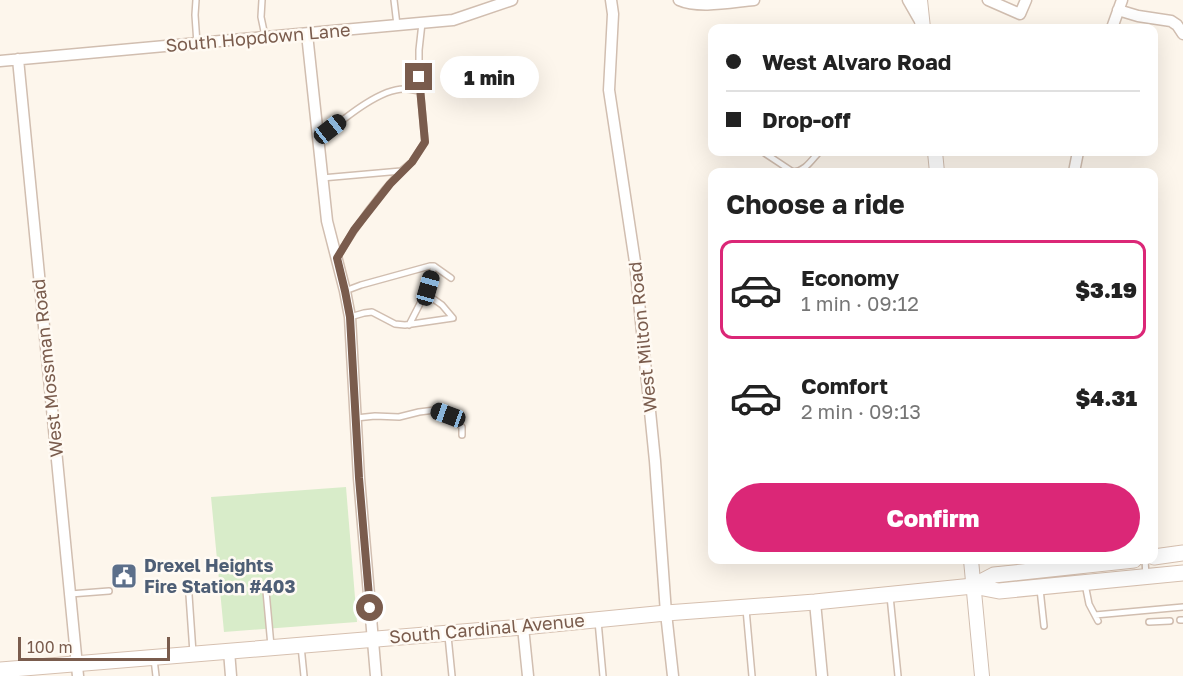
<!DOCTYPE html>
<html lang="en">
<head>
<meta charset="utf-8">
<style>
	:root { --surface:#fff; --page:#f2f2f2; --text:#222; --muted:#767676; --line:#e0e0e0; --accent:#db2777 }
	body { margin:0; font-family:"Golos Text",sans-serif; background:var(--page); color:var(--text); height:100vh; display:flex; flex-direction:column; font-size:22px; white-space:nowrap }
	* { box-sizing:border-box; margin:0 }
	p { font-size:20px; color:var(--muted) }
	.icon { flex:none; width:33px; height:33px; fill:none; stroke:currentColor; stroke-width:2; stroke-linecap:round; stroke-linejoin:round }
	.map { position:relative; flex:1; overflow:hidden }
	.sheet { position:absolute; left:708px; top:168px; width:450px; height:396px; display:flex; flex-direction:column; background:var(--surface); border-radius:12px; box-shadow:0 6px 24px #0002 }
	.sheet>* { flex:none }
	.guide { position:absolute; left:708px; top:24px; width:450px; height:132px; border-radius:12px; box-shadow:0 6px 24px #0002; display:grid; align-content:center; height:132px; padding:0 18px; background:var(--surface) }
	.scale { position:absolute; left:18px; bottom:15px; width:152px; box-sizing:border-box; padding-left:6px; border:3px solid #7a5c4d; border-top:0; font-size:16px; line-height:21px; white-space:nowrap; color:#7a5c4d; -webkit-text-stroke:4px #fffaf3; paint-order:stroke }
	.end { position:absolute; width:27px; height:27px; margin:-14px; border:8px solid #7a5c4d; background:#fff; box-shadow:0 0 0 3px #fff }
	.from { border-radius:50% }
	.bubble { position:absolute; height:42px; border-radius:21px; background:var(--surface); box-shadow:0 6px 24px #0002; font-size:20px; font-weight:800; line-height:42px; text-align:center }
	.car { position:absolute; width:18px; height:36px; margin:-18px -9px; border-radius:8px; box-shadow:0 0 4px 2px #0007; background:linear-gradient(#222 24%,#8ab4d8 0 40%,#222 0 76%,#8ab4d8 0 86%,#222 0) }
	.guide b { display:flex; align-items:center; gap:21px; height:57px; font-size:22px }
	.guide b+b { border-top:2px solid var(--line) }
	.guide i { width:15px; height:15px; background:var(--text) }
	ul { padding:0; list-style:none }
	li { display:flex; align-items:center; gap:18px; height:99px; margin:0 12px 9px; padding:0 6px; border:3px solid transparent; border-radius:12px }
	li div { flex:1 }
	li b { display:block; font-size:22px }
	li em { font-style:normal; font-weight:800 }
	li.current { border-color:var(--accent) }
	li>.icon { width:54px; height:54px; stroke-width:1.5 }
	h2 { padding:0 18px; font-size:27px; line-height:72px }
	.button { display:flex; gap:12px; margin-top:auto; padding:12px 18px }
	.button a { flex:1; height:69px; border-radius:36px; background:var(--accent); color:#fff; font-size:24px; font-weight:800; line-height:69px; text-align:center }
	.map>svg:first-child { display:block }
</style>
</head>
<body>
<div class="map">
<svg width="1183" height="676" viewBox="0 0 1183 676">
	<rect width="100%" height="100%" fill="#fdf6ec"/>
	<!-- green -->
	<path fill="#d8ecc9" d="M346,487L357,622L224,632L211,497Z"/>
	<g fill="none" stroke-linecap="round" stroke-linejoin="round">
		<defs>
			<path id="service" d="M196,0L195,15L197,44
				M262,0L261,17L265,36
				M394,0L397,25
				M320,138C340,122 380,87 406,89C411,89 416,91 420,91
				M763,152L793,172C805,171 811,161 819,152
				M322,178L401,171L412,162L425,142L419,77V50L422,23
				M338,256C356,226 377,197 401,171
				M345,291L361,285L430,266H434L451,278
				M350,317L364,313L372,312L395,324L405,325L453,318L442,305L425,293
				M409,325L428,288L434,266
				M356,418L375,416L399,417L419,412L435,410L448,415L456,421L462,427V435
				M1145,560L1146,576
				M1085,584L1089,604L1098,621
				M1040,589L1044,626
				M266,591L271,646
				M70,594L109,591
				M189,595L193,653
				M890,596L898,676
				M746,609L752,676
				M1095,615L1183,607
				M1180,620H1183
				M598,621L603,676
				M1149,622L1170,621
				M448,636L452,676
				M301,646L304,676
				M154,659L156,676"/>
			<path id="minor" d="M611,0L613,14L609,90L635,262L655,461L666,613L673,676
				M679,0C699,9 732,2 754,0
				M908,0L920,21
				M988,0L1020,14L1026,0
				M1118,10L1138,16L1171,21L1177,25L1183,34
				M1112,28L1122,0
				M307,34L327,221L345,291L350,317L359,478L376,676
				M18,59L78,676
				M0,61L453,20L512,0
				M1074,172L1078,152
				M815,602L822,676
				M523,627L528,676
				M229,651L231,676"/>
			<path id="tertiary" d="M920,0L923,28
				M935,152L937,172
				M971,560L982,676"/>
			<path id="secondary" d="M1154,557L1183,553
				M973,586L994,575L1134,560
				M0,670L523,627L666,613L815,602L973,586L999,591L1183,573"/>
		</defs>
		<!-- service casing -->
		<use href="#service" stroke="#d1beb0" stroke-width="8"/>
		<!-- minor casing -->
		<use href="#minor" stroke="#d1beb0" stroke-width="13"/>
		<!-- tertiary casing -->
		<use href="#tertiary" stroke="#d1beb0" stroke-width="16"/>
		<!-- secondary casing -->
		<use href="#secondary" stroke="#d6c0b0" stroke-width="17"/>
		<!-- service -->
		<use href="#service" stroke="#fff" stroke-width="5"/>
		<!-- minor -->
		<use href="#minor" stroke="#fff" stroke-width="10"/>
		<!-- tertiary -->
		<use href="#tertiary" stroke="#fff" stroke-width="14"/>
		<!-- secondary -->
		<use href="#secondary" stroke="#fff" stroke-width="15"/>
	</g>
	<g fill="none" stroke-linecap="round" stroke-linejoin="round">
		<!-- route -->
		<path stroke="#7a5c4d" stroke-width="8" d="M370,608L359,478L350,317L345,291L337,258L354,230L390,184L412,162L425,142L419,77"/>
	</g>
	<!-- icons -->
	<defs>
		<symbol id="civic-square" viewBox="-11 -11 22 22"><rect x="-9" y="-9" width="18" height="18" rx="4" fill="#5c6f8a" stroke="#fffaf3"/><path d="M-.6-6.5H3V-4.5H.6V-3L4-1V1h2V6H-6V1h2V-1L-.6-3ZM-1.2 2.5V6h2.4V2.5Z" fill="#fff"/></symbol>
	</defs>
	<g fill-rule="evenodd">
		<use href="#civic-square" x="109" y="561" width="30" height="30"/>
	</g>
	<g text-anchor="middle" stroke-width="5" stroke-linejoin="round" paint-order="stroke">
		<!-- street labels -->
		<g font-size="18" fill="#7a5c4d" stroke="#fffaf3">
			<text transform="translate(258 38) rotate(-5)" y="6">South Hopdown Lane</text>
			<text transform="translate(643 337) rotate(-96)" y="6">West Milton Road</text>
			<text transform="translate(48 368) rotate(-96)" y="6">West Mossman Road</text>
			<text transform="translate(487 629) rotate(-5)" y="6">South Cardinal Avenue</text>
		</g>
		<!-- service labels -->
		<g font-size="18" font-weight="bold" fill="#4e5e75" stroke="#fffaf3" text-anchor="start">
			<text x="144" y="572">Drexel Heights<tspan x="144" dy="21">Fire Station #403</tspan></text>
		</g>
	</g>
</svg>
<div class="scale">100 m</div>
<i class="end from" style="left:370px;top:608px"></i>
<i class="end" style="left:419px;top:77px"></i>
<div class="bubble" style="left:440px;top:56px;width:99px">1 min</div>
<i class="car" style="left:330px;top:129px;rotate:52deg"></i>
<i class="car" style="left:428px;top:288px;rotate:16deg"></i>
<i class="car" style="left:448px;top:415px;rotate:290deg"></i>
<div class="guide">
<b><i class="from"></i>West Alvaro Road</b>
<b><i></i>Drop-off</b>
</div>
<section class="sheet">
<h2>Choose a ride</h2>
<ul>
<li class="current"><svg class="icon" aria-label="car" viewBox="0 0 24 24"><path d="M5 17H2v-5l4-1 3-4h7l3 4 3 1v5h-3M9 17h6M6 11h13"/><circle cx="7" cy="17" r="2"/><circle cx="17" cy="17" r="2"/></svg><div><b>Economy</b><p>1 min · 09:12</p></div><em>$3.19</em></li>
<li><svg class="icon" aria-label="car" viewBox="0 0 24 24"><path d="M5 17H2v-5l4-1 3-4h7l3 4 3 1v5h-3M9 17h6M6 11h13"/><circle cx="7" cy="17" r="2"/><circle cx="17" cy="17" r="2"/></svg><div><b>Comfort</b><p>2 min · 09:13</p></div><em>$4.31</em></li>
</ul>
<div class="button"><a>Confirm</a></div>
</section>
</div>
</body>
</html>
